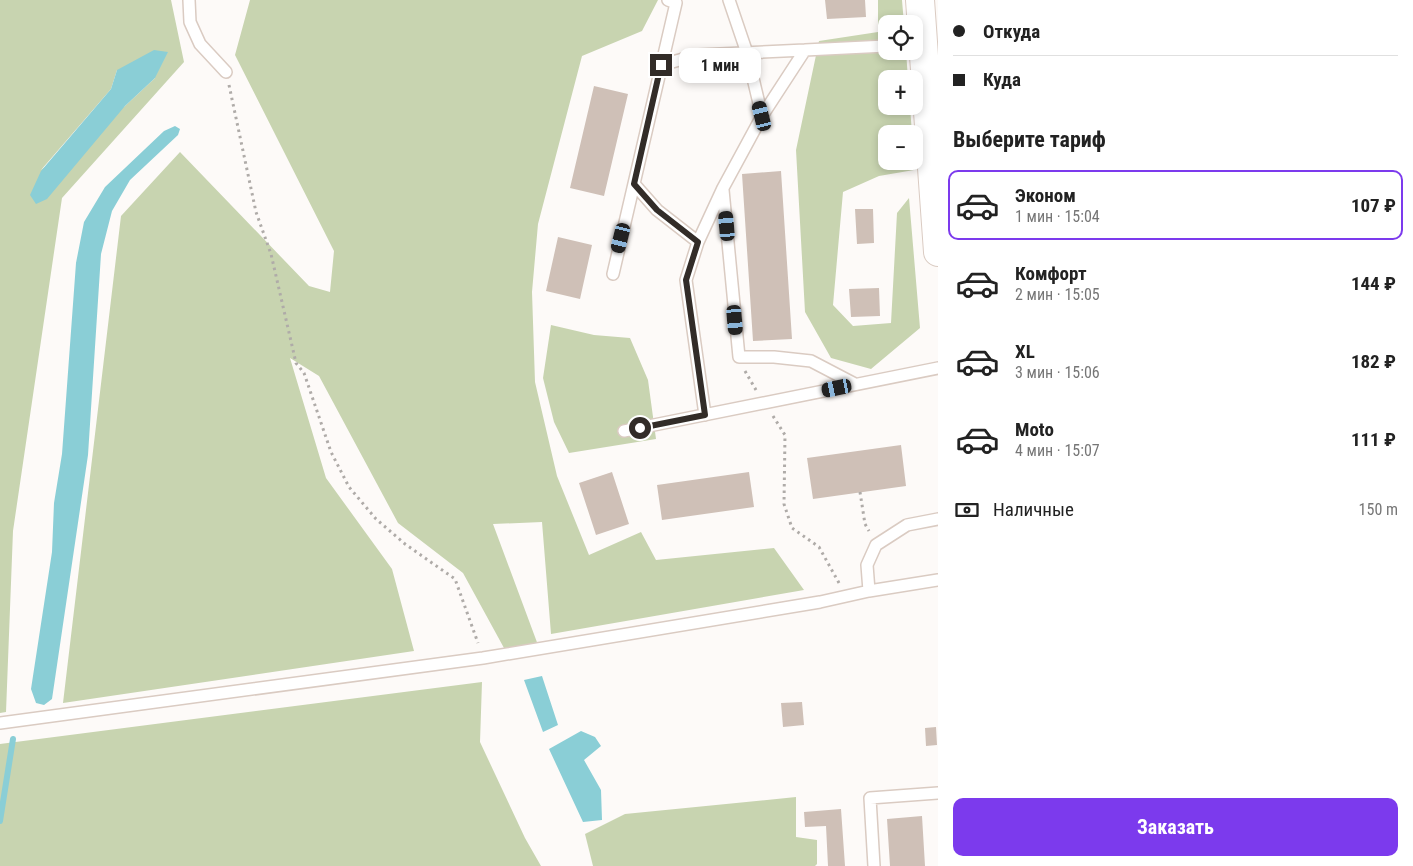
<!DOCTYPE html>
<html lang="ru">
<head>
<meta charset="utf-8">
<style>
	:root { --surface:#fff; --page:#f6f6f6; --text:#222; --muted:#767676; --line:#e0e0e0; --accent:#7c3aed }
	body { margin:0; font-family:"Roboto Condensed",sans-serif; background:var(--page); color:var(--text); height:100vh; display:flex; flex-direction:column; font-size:19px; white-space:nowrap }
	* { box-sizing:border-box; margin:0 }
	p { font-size:16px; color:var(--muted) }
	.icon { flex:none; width:28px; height:28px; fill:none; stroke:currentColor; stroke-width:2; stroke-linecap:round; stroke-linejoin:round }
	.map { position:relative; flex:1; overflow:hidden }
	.drawer { display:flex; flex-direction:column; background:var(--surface); width:475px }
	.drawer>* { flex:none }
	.banner { display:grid; align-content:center; height:110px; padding:0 15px; background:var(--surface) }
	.fabs { position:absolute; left:878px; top:15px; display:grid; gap:10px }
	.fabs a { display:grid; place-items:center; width:45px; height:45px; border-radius:10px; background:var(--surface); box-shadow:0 2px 8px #0003; font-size:25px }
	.end { position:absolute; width:22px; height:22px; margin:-11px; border:6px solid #322c28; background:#fff; box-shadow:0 0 0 2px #fff }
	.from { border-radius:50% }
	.bubble { position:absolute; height:35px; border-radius:10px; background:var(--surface); box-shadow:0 2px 8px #0003; font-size:16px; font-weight:700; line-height:35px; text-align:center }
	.car { position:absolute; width:15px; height:30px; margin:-15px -8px; border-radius:6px; box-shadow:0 0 4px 1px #0007; background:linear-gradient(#222 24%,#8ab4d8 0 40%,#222 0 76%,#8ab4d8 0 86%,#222 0) }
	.banner b { display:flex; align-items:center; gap:18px; height:48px; font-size:19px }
	.banner b+b { border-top:1px solid var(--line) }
	.banner i { width:12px; height:12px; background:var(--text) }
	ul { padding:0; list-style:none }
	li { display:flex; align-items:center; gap:15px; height:70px; margin:0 10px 8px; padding:0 5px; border:2px solid transparent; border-radius:10px }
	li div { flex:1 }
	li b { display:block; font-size:19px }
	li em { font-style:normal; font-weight:700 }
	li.active { border-color:var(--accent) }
	li>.icon { width:45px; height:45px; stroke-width:1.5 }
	h2 { padding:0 15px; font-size:22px; line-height:60px }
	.pay { display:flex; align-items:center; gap:12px; height:55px; padding:0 15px; font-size:19px }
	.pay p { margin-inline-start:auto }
	.action { display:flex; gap:10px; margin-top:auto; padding:10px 15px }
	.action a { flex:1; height:58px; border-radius:10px; background:var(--accent); color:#fff; font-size:20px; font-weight:700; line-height:58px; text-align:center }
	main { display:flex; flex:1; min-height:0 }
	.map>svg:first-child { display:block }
</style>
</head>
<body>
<main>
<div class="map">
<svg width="938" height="866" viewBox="0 0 938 866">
	<rect width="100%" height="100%" fill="#fdfaf8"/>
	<!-- green -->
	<path fill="#c8d4b0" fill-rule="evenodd" d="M0,0H171L184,62L62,198L13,531L6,712L0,713ZM117,70L155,78L125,106L41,170L111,89Z
		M250,0H658L642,31L582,56L538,224L532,292L535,382L557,476L589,555L641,532L656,560L774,548L804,590L551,634L542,522L493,524L538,645L504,648L463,573L398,523L319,376L290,358L326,478L392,569L414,651L63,703L121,216L180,152L309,286L330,292L334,251L235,55Z
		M878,0H902L904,24H886V51H906L908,79H886V106H910L912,134H886V161H914V170L879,176L843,192L833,305L853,326L891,323L897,213L909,198L920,328L871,369L831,358L805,312L796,150L819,41L878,32Z
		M551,325L594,335L630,338L648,380L656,439L569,453L554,422L543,378Z
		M482,682L480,742L525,838L541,866H0V744Z
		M796,797V837L817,840V864L815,866H593L585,834L625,814Z"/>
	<!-- water -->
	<path fill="#8aced6" d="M154,50L168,52L155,78L125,106L47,199L36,204L30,195L41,171L111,89L117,70Z
		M175,126L180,129L178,135L130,180L112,211L101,254L88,455L52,699L44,705L36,703L31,689L52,552L54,503L62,454L76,263L84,222L105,187L164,131Z
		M542,676L558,725L543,732L524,680Z
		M581,731L595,737L601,746L584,760L601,790L602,820L583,822L549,749Z"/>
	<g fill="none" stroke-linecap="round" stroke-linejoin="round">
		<!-- stream -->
		<path stroke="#8aced6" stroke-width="6" d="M0,821L13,739"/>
	</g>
	<!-- building -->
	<path fill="#cfc0b7" d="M825,0H865L866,17L827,19Z
		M594,86L628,94L604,196L570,188Z
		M781,171L792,339L753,341L742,174Z
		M855,209H873L874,243L857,244Z
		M558,237L592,245L580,299L546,291Z
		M879,288L880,316L851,317L849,289Z
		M901,445L906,486L813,499L807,458Z
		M612,472L629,524L596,535L579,483Z
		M749,472L754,507L662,520L657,485Z
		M802,702L804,725L783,727L781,703Z
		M936,727L937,745L926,746L925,728Z
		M841,809L845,866H828L826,826L805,827L804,812Z
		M922,816L925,866H890L887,819Z"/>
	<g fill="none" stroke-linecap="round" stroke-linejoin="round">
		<defs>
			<path id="service" d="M189,0L190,22L200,44L226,72
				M729,0L747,53L762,116
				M661,65L698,55L805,50
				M634,184L657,210L698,242
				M723,190L739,357H774L811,361L855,384
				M613,274L676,3L668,0
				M705,415L686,280L698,242L723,188L762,116L805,50L886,46
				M624,431L938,368
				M869,591L867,565L876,545L907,525L938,519
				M0,723L483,658L820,602L869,591L938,580
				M874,866L870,798L938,793"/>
			<path id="tertiary" d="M920,0L938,252"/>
		</defs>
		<!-- service casing -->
		<use href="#service" stroke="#dacbc2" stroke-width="14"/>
		<!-- tertiary casing -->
		<use href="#tertiary" stroke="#dacbc2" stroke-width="30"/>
		<!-- path -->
		<path stroke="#afaba8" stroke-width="3" stroke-dasharray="2.5 4" stroke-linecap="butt" d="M229,85L256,212L271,254L296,363L304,373L331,452L349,487L376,519L405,544L455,579L478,643
			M745,371L756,390
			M773,416L785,435L784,504L792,528L819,547L839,583
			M860,492L865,524L869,531"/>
		<!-- service -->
		<use href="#service" stroke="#fff" stroke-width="11"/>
		<!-- tertiary -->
		<use href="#tertiary" stroke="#fff" stroke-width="28"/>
	</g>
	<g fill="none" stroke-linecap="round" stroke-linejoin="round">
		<!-- route -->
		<path stroke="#322c28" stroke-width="6" d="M640,428L705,415L686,280L698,242L657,210L634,184L661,65"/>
	</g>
</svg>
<div class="fabs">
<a><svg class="icon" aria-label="locate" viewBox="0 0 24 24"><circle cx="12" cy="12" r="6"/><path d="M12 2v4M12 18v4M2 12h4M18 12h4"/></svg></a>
<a>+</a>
<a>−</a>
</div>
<i class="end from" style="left:640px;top:428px"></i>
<i class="end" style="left:661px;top:65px"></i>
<div class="bubble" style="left:679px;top:48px;width:82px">1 мин</div>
<i class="car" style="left:762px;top:116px;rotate:346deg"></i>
<i class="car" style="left:727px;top:226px;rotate:355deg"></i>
<i class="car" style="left:621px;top:238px;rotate:194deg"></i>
<i class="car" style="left:735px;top:320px;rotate:175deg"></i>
<i class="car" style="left:837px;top:388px;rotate:258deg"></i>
</div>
<section class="drawer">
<div class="banner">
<b><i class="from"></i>Откуда</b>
<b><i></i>Куда</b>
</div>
<h2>Выберите тариф</h2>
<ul>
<li class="active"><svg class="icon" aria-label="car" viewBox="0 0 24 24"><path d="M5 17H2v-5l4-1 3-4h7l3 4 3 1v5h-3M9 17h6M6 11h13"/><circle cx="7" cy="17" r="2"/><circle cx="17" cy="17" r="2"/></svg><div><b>Эконом</b><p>1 мин · 15:04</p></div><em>107 ₽</em></li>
<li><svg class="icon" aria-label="car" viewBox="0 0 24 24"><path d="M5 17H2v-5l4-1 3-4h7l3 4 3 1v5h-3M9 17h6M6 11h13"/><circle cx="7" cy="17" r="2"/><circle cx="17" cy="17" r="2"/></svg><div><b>Комфорт</b><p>2 мин · 15:05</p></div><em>144 ₽</em></li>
<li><svg class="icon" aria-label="car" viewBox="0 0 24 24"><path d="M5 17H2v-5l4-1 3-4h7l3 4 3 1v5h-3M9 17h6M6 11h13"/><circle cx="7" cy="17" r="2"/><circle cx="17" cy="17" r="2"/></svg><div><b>XL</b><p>3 мин · 15:06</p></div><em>182 ₽</em></li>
<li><svg class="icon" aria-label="car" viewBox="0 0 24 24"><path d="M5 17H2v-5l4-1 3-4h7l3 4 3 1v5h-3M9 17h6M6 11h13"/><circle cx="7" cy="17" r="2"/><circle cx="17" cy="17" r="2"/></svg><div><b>Moto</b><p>4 мин · 15:07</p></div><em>111 ₽</em></li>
</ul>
<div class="pay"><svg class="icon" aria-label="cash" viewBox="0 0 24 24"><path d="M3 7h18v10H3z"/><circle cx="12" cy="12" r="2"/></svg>Наличные<p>150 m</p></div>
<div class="action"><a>Заказать</a></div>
</section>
</main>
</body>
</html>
